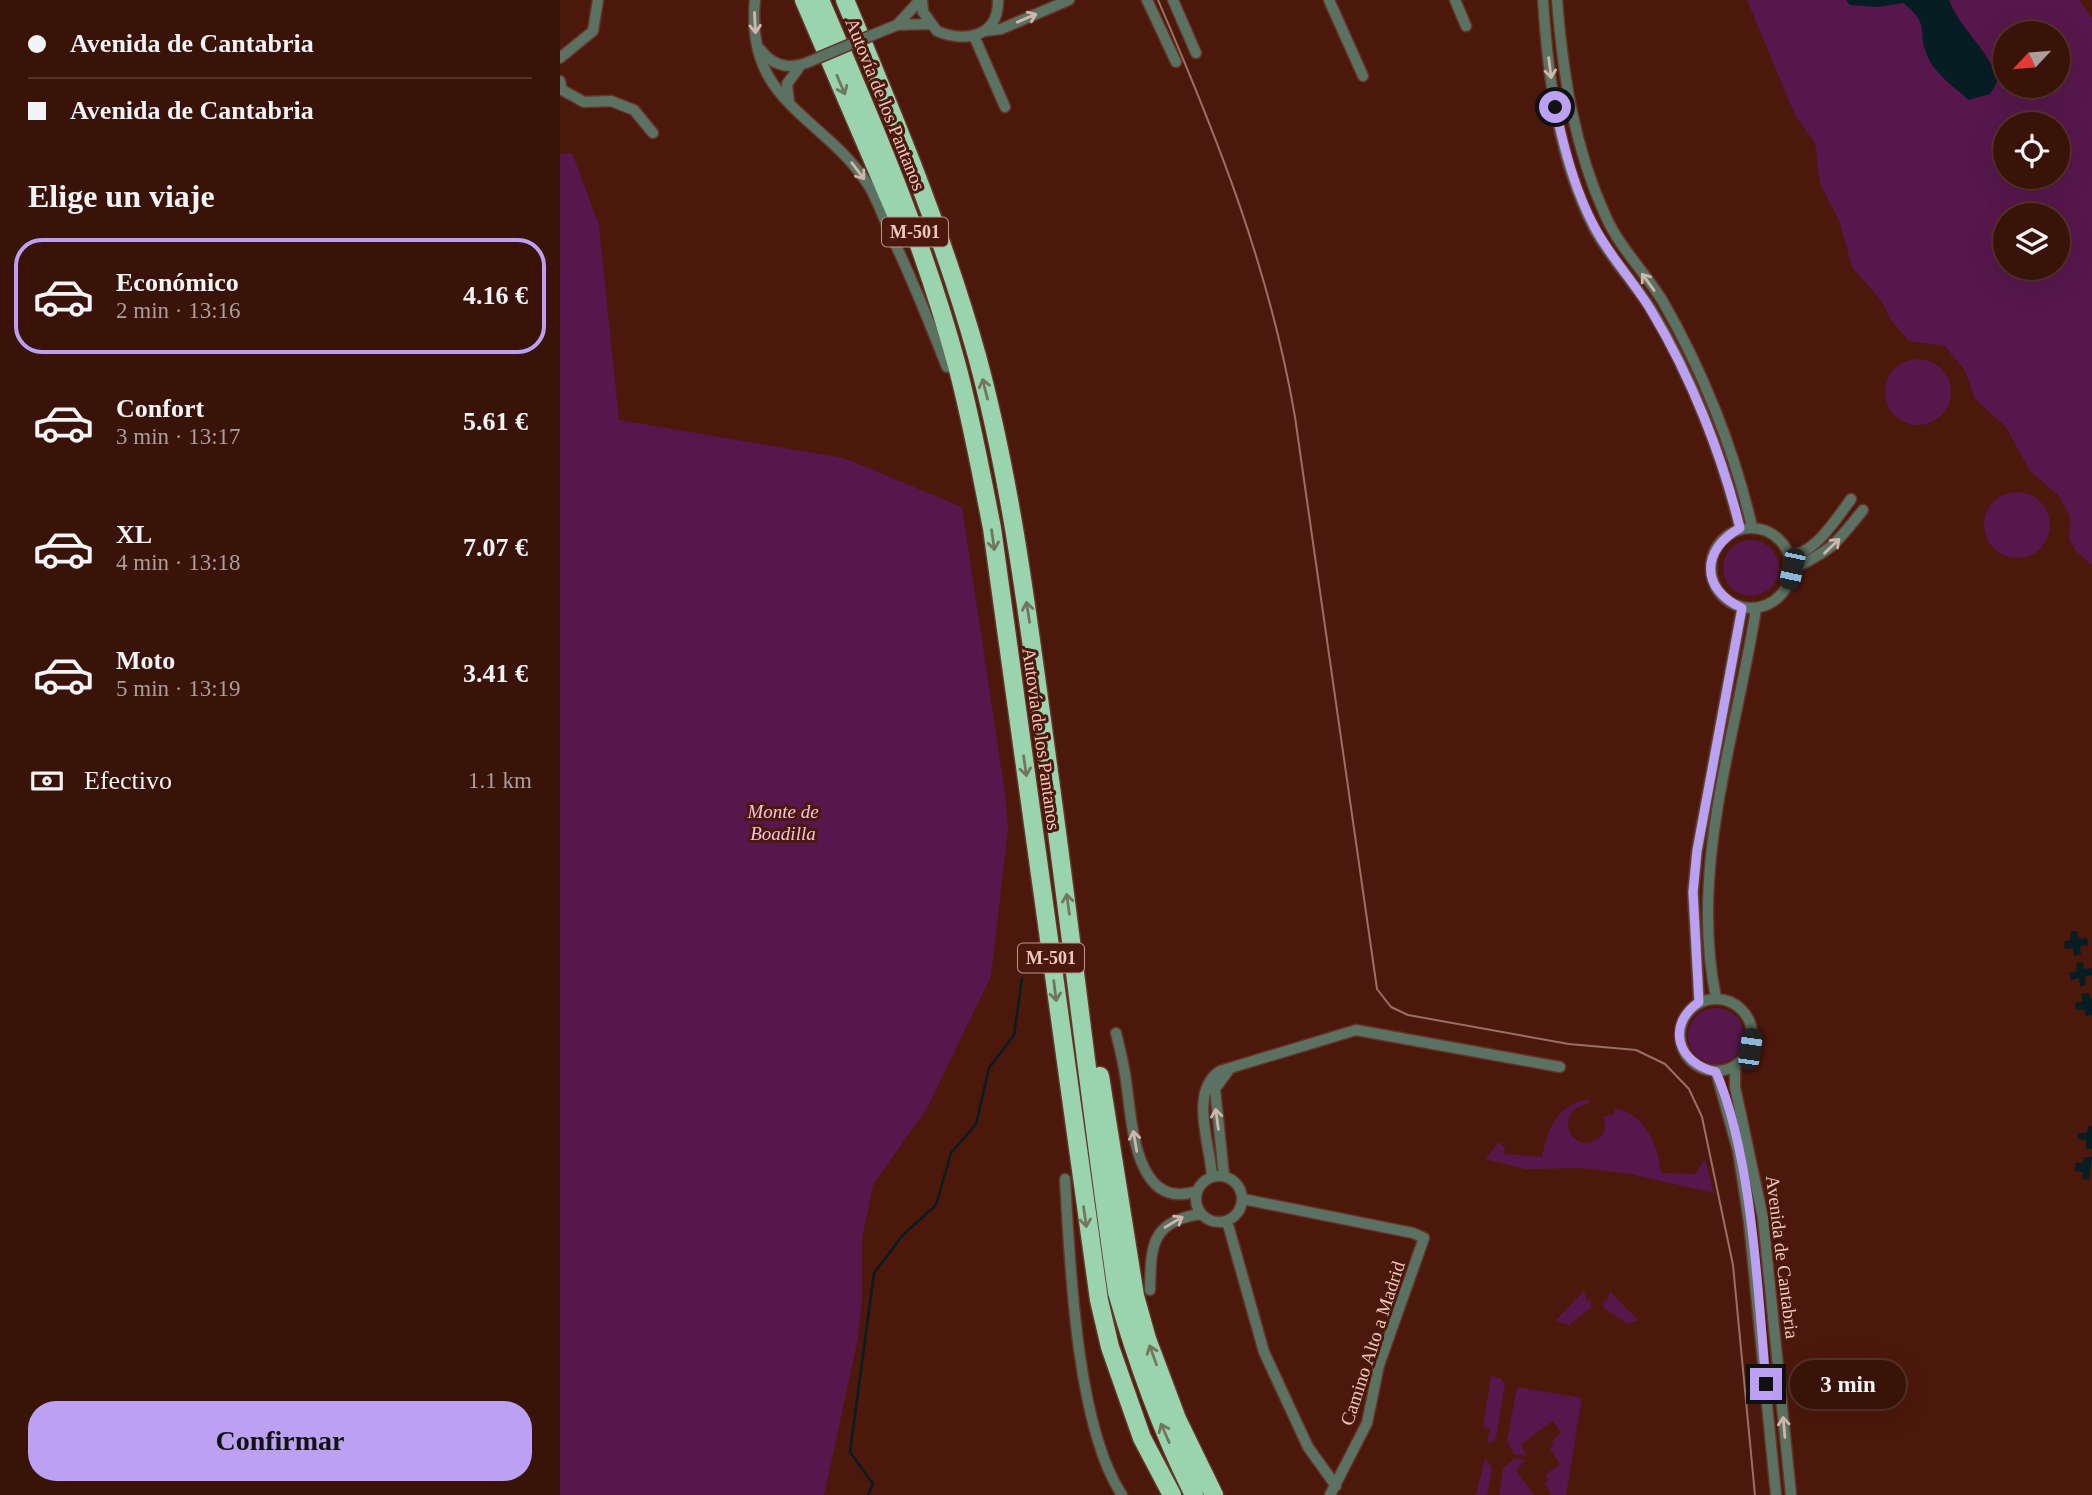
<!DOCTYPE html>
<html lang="es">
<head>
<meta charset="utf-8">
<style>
	:root { --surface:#391208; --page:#401b12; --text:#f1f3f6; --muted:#ab9e9c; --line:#533229; --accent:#bca0f2 }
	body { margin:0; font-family:Georgia,serif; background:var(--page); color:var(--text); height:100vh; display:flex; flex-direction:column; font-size:26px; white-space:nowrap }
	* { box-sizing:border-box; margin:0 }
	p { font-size:23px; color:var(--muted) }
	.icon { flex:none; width:38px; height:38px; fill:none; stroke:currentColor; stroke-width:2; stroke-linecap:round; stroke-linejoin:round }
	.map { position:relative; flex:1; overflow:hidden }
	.side { display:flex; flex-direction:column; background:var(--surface); width:560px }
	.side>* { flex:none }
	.guide { display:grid; align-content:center; height:154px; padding:0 28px; background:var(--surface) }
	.needle { width:46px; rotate:244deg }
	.buttons { position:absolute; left:1433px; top:21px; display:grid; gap:14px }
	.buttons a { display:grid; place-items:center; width:77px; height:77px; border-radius:50%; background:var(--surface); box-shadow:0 7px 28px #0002,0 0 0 2px var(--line); font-size:35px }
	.end { position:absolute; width:32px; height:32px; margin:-16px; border:9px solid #bca0f2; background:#111; box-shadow:0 0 0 4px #111 }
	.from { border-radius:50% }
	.bubble { position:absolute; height:49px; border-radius:24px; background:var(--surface); box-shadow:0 7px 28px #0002,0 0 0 2px var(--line); font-size:23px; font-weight:700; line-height:49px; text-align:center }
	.car { position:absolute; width:21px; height:42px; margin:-21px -10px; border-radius:9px; box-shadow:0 0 5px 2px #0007; background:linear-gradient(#222 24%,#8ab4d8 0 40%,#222 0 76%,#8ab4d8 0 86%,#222 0) }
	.guide b { display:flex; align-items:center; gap:24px; height:66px; font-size:26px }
	.guide b+b { border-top:2px solid var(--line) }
	.guide i { width:18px; height:18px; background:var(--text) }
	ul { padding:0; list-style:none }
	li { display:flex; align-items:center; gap:21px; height:116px; margin:0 14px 10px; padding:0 14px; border:4px solid transparent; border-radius:28px }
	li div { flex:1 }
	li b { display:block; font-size:26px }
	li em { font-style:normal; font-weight:700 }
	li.active { border-color:var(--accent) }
	li>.icon { width:63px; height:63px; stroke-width:1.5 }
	h2 { padding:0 28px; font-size:32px; line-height:84px }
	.pay { display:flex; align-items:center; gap:18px; height:77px; padding:0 28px; font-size:26px }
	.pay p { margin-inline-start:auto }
	.primary-button { display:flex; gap:14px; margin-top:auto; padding:14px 28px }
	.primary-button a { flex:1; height:80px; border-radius:28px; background:var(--accent); color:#111; font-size:28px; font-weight:700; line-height:80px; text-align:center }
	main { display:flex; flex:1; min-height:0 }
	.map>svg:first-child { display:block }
</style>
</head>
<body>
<main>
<section class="side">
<div class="guide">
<b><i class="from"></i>Avenida de Cantabria</b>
<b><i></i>Avenida de Cantabria</b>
</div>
<h2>Elige un viaje</h2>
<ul>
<li class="active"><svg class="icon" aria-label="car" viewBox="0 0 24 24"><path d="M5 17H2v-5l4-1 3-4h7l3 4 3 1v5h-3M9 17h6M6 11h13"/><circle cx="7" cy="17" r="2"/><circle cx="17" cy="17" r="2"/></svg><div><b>Económico</b><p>2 min · 13:16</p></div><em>4.16 €</em></li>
<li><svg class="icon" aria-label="car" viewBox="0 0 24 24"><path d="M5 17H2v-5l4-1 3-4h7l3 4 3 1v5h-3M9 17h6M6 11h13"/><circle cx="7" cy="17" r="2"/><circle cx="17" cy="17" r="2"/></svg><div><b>Confort</b><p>3 min · 13:17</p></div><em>5.61 €</em></li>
<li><svg class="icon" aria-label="car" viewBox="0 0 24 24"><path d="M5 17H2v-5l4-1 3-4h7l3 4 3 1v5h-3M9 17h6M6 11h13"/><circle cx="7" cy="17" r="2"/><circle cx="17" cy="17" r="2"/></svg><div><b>XL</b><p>4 min · 13:18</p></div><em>7.07 €</em></li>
<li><svg class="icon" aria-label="car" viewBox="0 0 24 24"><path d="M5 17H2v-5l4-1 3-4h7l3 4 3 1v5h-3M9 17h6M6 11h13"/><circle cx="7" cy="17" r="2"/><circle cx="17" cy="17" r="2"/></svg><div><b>Moto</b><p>5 min · 13:19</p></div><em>3.41 €</em></li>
</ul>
<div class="pay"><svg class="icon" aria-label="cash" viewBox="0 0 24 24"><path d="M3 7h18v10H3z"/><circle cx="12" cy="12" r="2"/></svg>Efectivo<p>1.1 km</p></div>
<div class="primary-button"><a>Confirmar</a></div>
</section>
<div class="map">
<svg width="1532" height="1495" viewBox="0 0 1532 1495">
	<rect width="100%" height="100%" fill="#4c180b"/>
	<!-- green -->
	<path fill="#57174c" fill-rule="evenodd" d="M1187,0H1519L1532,18V565L1516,551L1509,539L1510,516L1498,495L1470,471L1446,427L1415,399L1405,371L1385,346L1349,341L1331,320L1322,302L1292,267L1279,220L1260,184L1255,143L1235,115ZM1446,33H1498V86H1446ZM1446,124H1498V177H1446ZM1446,215H1498V268H1446Z
		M12,153L39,225L59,420L284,458L402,507L445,793L448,829L431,976L367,1108L313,1185L302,1238V1300L297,1343L264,1495H0V154Z
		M1325 392a33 33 0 1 1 66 0a33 33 0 1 1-66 0Z
		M1424 525a33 33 0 1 1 66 0a33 33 0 1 1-66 0Z
		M1163 568a28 28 0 1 1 56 0a28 28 0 1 1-56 0Z
		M1128 1036a28 28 0 1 1 56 0a28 28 0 1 1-56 0Z
		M1029,1099V1104C993,1108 1009,1155 1036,1140C1047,1134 1046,1126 1043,1116L1054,1114V1108C1086,1114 1098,1145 1101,1173L1135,1174L1145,1159L1154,1193L1070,1174L1023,1168L966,1169L926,1159L938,1142L945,1147L944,1154L982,1157C987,1130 997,1104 1029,1099Z
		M1024,1291L1027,1301H1031V1308L1009,1325L995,1321Z
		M1050,1292L1078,1320L1068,1324L1044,1308L1043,1301H1047Z
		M931,1376L940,1378L945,1384L936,1438L927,1445L930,1428L923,1427Z
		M957,1387L1022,1398L1006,1495H989L991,1493L984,1483L989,1480L985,1475L1000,1464L990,1449L994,1445L991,1441L1001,1433L993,1421L961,1444L966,1456L954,1454L947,1441Z
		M925,1458L932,1468L927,1495H916Z
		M954,1458L966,1460L956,1470L974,1495H939L943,1469Z"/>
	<!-- water -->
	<path fill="#051d23" d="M1286,0H1389C1401,30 1428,49 1438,80L1430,94L1409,100C1395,88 1373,72 1367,55C1356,29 1372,26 1343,3L1318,7L1290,5Z
		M1517,931L1519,939L1527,938L1528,945L1520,946L1521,954L1514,956L1513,948L1505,949L1504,942L1511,940L1510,932Z
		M1523,962L1524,969L1532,968V975L1525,977L1526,985L1520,987L1519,978L1511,980L1509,973L1517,971L1516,963Z
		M1528,993L1532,1000V1015L1526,1016L1524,1009L1516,1010L1515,1003L1523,1001L1521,994Z
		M1528,1126H1532V1149H1526V1140L1518,1139V1133H1527Z
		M1524,1157H1532L1529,1180L1522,1179L1523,1172L1515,1171L1516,1163H1523Z"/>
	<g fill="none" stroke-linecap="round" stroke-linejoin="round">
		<!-- stream -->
		<path stroke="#051d23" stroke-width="2.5" d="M308,1495L313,1484L290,1452L314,1273L343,1235L376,1205L391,1153L416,1124L429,1068L454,1035L462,978"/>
		<defs>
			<path id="minor" d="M195,0C185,105 264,115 309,186C318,201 324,219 331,235C352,278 369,322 387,367
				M362,0L363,12L377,31C405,43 439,37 438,0
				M587,0L616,62
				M613,0L636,53
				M769,0L803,76
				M895,0L906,26
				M983,0C988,77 998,158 1034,228C1050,258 1074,282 1092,311C1131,376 1162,455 1180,529
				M997,0C1003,76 1014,147 1046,217C1060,248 1084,271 1102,300C1142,369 1174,449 1192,527
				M337,25L370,24
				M424,31L441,29L509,0
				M310,36L337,25L360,0
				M414,36L445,107
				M200,49C213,67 231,70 251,61
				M0,58L33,31L38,0
				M0,81L2,90L24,102L51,101L74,110L93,133
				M229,103L227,84L240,66
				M1151 568a40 40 0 1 1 80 0a40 40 0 1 1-80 0Z
				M1229,553C1251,560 1279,515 1291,499
				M1232,569C1272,550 1275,545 1303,510
				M1156,998C1129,867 1176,737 1196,609
				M1120 1035a36 36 0 1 1 72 0a36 36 0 1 1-72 0Z
				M1139,1002L1133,892L1137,851L1182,608
				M556,1033C560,1049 564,1065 566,1081C572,1120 574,1212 637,1191
				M1175,1067V1087L1203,1218L1231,1495
				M1156,1072L1178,1151L1189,1222L1216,1495
				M636 1199a23 23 0 1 1 46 0a23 23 0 1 1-46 0Z
				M652,1176C650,1144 629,1092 660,1071L796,1030L1000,1067
				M664,1176L655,1089L668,1071
				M505,1179C510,1263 516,1426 562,1495
				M683,1199L853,1233L864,1238L819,1365L807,1423L770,1495
				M667,1221L704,1352L748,1447L776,1486
				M590,1290C591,1247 590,1221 641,1214"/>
			<path id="motorway" d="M244,0L336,214
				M260,0C311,119 362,237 396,362C411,417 421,473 432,528L539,1300L550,1347L582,1438L612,1495
				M285,0C334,117 383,234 417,356C452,485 468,618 486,750C511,931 531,1112 557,1292C577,1363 601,1429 634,1495
				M540,1076L575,1296L587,1339L617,1419L654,1495"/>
		</defs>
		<!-- minor casing -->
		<use href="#minor" stroke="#653428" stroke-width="13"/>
		<!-- motorway casing -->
		<use href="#motorway" stroke="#653428" stroke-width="21"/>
		<!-- minor -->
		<use href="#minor" stroke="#5b7262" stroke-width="10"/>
		<!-- motorway -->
		<use href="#motorway" stroke="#99d4ae" stroke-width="18"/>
		<!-- tram -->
		<path stroke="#9a6f64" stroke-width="2" d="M598,0C657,136 710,270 735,417L817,989L831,1007L848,1015L1009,1044L1076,1050L1105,1064L1129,1089L1142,1117L1173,1265L1195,1495"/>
		<defs>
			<path id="minor-bridge" d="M251,61L310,36"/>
		</defs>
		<!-- minor-bridge casing -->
		<use href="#minor-bridge" stroke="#653428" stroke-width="13" stroke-linecap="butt"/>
		<!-- minor-bridge -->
		<use href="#minor-bridge" stroke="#5b7262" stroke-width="10"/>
	</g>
	<!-- one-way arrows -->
	<defs><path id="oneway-shaft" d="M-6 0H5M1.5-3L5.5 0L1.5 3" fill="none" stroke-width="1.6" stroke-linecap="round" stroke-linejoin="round" transform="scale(1.75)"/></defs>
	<g stroke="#ceb8ad">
		<use href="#oneway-shaft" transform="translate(467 18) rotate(-23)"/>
		<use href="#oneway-shaft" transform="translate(195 23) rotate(87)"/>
		<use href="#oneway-shaft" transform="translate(990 68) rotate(83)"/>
		<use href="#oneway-shaft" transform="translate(298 171) rotate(53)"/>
		<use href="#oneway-shaft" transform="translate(1088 282) rotate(-126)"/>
		<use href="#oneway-shaft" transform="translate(1272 546) rotate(-44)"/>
		<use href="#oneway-shaft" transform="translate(657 1119) rotate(-98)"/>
		<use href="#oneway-shaft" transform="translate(575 1141) rotate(-100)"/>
		<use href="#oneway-shaft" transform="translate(614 1222) rotate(-31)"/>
		<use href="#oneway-shaft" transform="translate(1224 1427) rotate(-95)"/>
	</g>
	<g stroke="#72765c">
		<use href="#oneway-shaft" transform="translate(281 85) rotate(67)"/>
		<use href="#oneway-shaft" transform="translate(425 389) rotate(-104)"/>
		<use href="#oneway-shaft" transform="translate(433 540) rotate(82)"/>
		<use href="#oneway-shaft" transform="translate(468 612) rotate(-99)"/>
		<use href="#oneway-shaft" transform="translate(465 766) rotate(82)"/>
		<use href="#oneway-shaft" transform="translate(508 904) rotate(-98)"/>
		<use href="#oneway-shaft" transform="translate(495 991) rotate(83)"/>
		<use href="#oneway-shaft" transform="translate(525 1217) rotate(82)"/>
		<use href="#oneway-shaft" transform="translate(593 1355) rotate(-110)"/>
		<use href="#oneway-shaft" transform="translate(605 1433) rotate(-114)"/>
	</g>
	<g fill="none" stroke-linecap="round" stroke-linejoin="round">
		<!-- route -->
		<path stroke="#bca0f2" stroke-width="9" d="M995,107C1004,148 1015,191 1035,228C1051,258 1075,283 1092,312C1131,377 1162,455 1180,528C1141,550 1140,589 1182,608L1137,851L1133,892L1139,1002C1105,1026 1118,1063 1156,1072C1192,1155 1198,1292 1206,1384"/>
	</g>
	<g text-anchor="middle" stroke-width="6" stroke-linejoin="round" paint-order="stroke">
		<!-- shield labels -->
		<g fill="#4c180b" stroke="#bb948a" stroke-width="2">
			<rect x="322" y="217.5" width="66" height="29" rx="5"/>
			<rect x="458" y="943.5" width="66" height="29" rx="5"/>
		</g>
		<g font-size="18" font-weight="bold" fill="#ebc9c0">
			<text x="355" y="238">M-501</text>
			<text x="491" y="964">M-501</text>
		</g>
		<!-- street labels -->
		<g font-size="19" fill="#ebc9c0" stroke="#4c180b">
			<text transform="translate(326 104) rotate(68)" y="7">Autovía de los Pantanos</text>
			<text transform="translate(482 739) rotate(82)" y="7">Autovía de los Pantanos</text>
			<text transform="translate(1223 1257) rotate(83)" y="7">Avenida de Cantabria</text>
			<text transform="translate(812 1343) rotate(-72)" y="7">Camino Alto a Madrid</text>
		</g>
		<!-- park labels -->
		<g font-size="19" font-style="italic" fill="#f3c1e6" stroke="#4c180b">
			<text x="223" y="818">Monte de<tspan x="223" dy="22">Boadilla</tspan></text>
		</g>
	</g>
</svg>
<div class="buttons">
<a><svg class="needle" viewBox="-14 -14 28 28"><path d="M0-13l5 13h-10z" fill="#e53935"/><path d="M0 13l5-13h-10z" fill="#ab9e9c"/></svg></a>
<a><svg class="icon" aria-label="locate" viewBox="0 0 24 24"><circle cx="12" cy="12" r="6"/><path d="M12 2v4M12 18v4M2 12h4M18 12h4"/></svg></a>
<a><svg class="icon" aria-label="layers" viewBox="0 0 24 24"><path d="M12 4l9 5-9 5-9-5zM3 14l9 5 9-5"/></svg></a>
</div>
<i class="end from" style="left:995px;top:107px"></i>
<i class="end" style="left:1206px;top:1384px"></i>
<div class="bubble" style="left:1230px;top:1360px;width:116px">3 min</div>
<i class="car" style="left:1232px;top:569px;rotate:192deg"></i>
<i class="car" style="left:1190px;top:1049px;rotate:8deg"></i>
</div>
</main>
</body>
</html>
